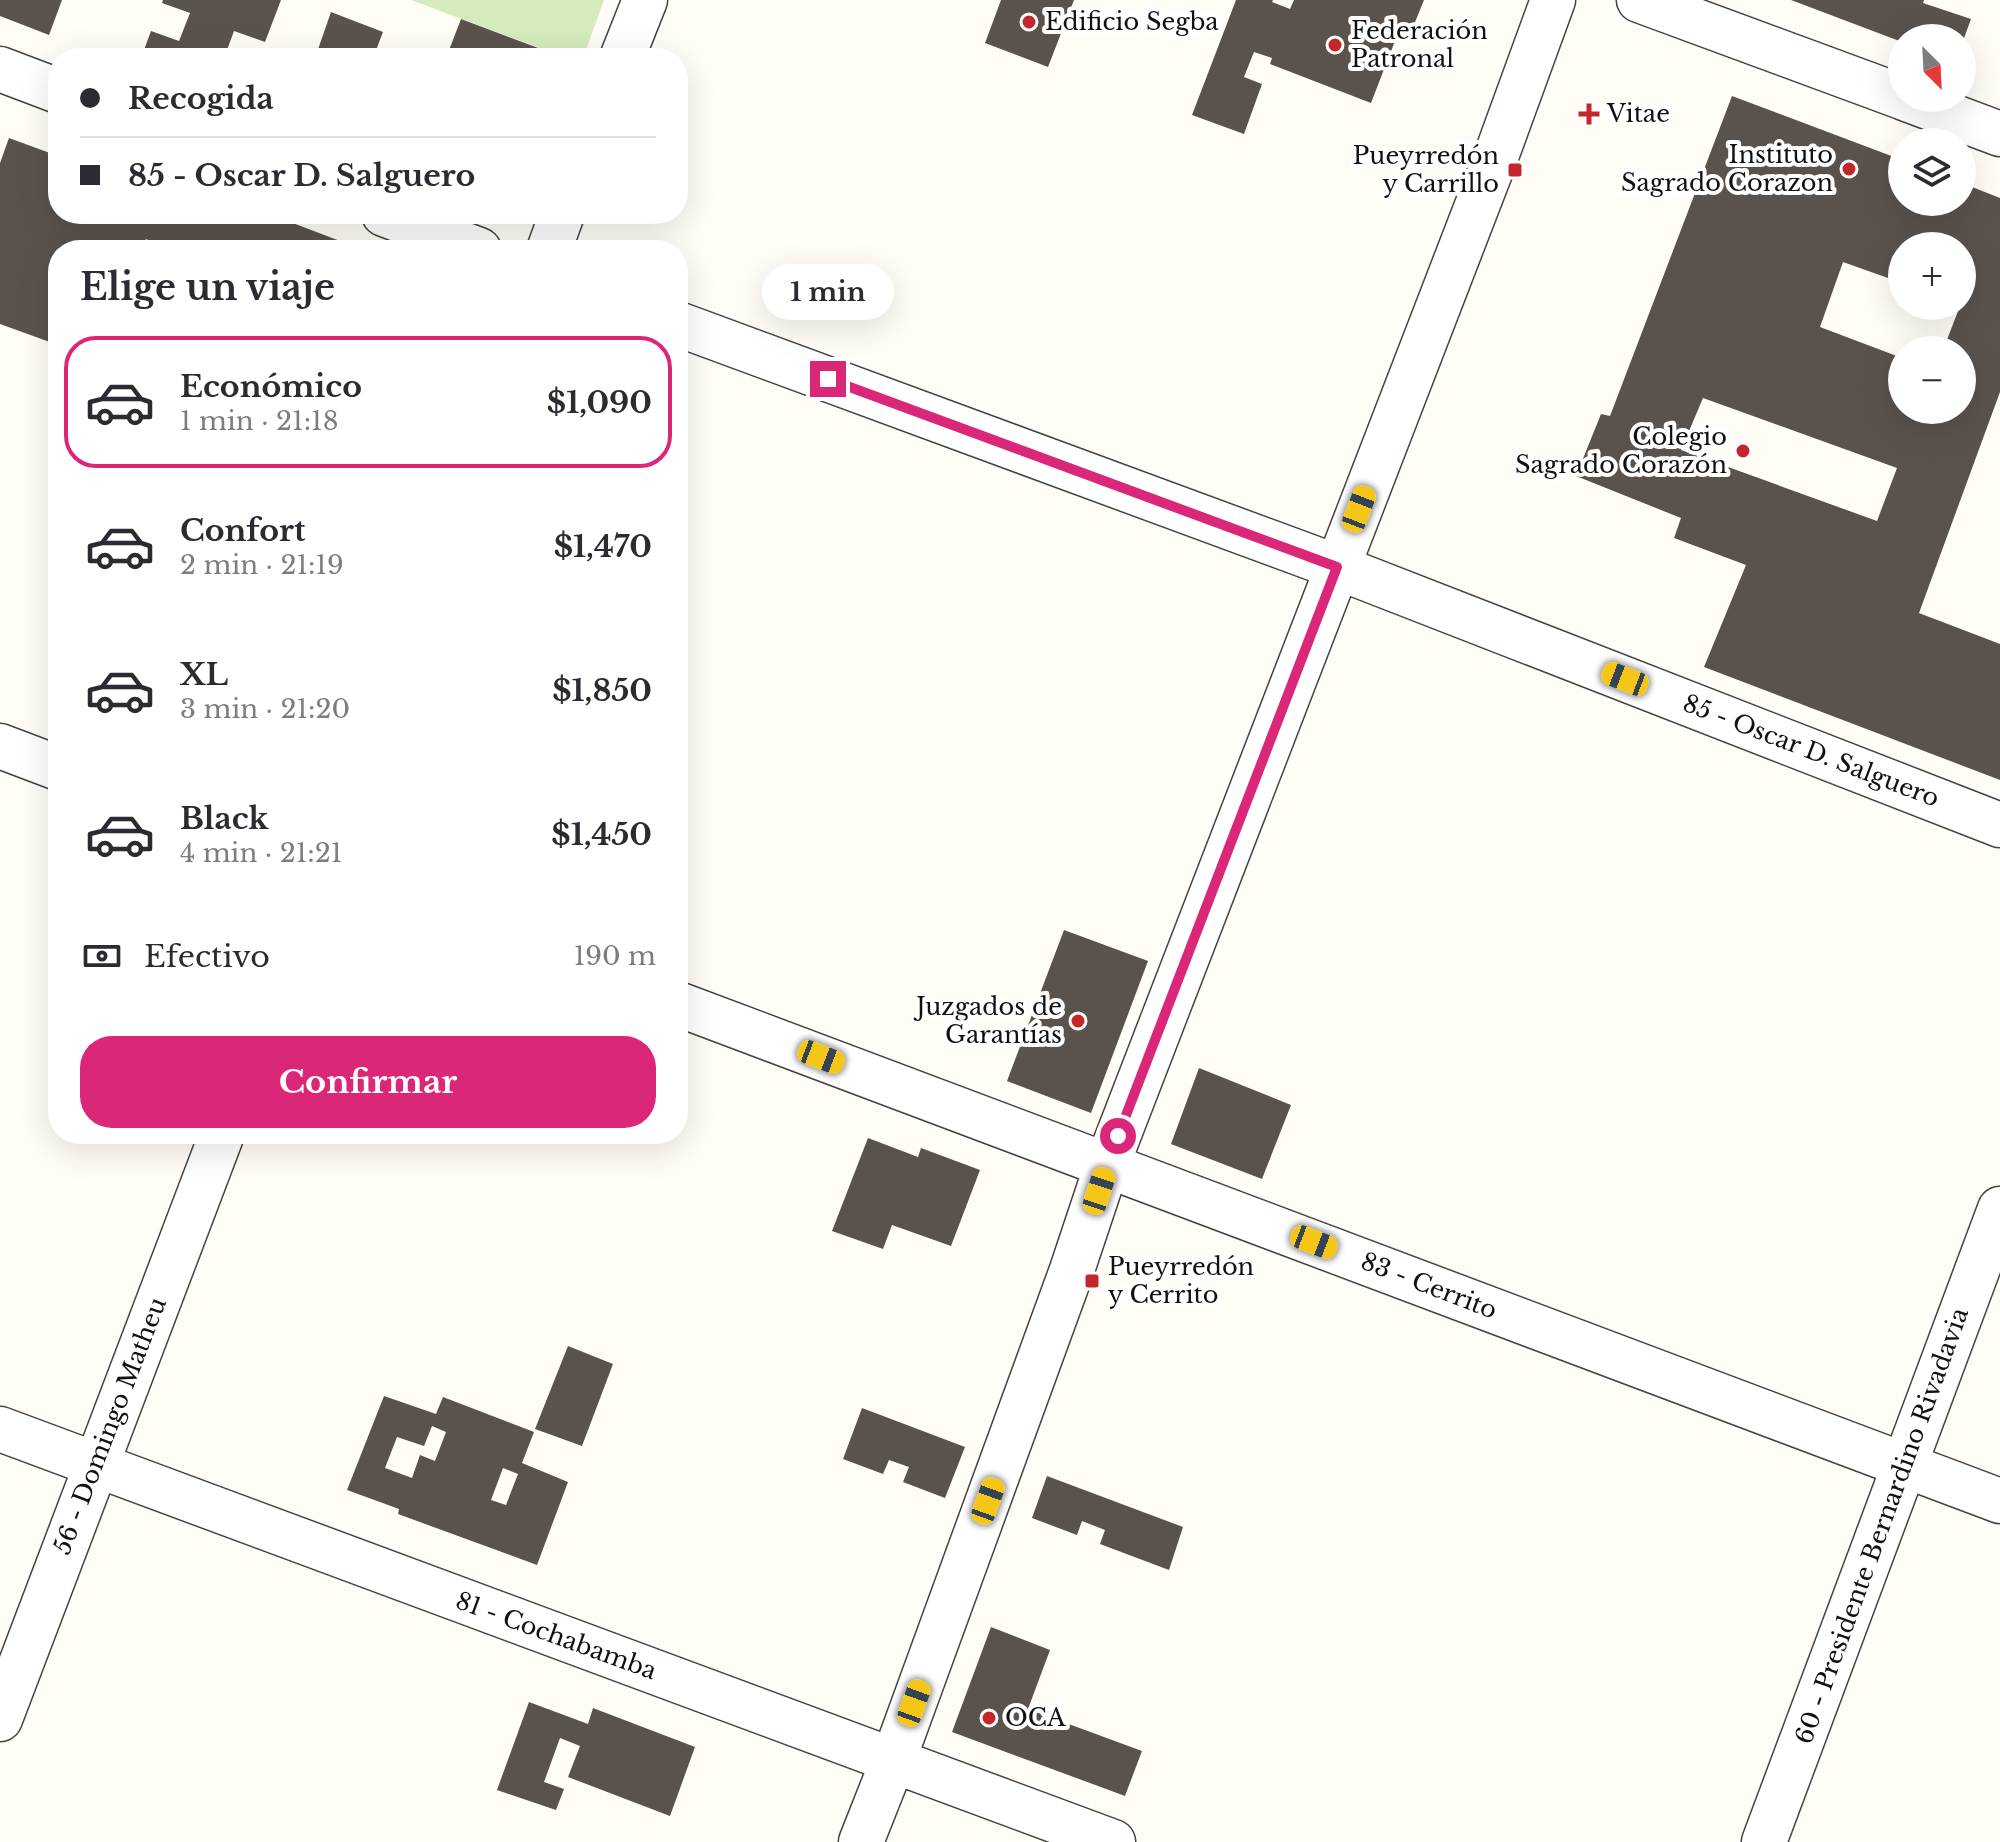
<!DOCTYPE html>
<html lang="es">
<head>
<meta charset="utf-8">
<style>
	:root { --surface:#fff; --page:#f7f7f7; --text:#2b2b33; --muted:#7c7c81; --line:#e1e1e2; --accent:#db2777 }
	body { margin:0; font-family:"Libre Baskerville",serif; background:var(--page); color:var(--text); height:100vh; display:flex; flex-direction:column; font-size:30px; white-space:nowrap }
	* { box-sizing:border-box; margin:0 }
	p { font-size:26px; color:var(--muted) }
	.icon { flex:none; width:44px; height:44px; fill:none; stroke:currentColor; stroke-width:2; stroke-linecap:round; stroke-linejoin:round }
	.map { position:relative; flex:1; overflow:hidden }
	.panel { position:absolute; left:48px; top:240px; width:640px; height:904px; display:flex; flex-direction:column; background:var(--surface); border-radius:32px; box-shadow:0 8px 32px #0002 }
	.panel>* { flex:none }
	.top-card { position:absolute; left:48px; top:48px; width:640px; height:176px; border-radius:32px; box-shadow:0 8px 32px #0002; display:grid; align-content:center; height:176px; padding:0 32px; background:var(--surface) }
	.needle { width:52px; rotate:156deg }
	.buttons { position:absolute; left:1888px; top:24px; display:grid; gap:16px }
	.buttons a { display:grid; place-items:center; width:88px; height:88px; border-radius:50%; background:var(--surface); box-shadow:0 8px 32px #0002; font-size:40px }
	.end { position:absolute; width:36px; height:36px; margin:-18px; border:10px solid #db2777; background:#fff; box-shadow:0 0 0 4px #fff }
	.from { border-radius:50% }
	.bubble { position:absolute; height:56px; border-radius:28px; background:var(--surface); box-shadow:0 8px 32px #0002; font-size:26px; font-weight:700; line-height:56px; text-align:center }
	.car { position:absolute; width:24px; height:48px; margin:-24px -12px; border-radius:10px; box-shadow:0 0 6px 2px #0007; background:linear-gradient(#f5c518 24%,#345 0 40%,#f5c518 0 76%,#345 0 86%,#f5c518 0) }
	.top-card b { display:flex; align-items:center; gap:28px; height:76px; font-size:30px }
	.top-card b+b { border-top:2px solid var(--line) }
	.top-card i { width:20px; height:20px; background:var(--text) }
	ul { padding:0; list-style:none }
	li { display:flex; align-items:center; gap:24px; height:132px; margin:0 16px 12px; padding:0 16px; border:4px solid transparent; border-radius:32px }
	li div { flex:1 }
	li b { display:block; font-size:30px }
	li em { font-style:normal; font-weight:700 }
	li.on { border-color:var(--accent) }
	li>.icon { width:72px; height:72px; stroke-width:1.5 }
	h2 { padding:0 32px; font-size:36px; line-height:96px }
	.pay { display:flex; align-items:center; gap:20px; height:88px; padding:0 32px; font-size:30px }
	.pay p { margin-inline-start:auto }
	.primary-button { display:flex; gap:16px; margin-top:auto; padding:16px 32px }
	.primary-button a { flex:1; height:92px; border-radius:32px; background:var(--accent); color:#fff; font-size:32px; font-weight:700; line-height:92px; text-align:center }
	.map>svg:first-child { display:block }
</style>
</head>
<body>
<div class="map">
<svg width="2000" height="1842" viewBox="0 0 2000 1842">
	<rect width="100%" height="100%" fill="#fffdf5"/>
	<!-- green -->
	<path fill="#d5ebbd" d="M411,0H604L583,58H566Z"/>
	<!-- building -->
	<path fill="#5a524d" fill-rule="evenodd" d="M0,0H62L49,35L0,16Z
		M163,0H281L265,42L234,31L224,58H141L151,31L179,41L190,13L162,3Z
		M1001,0H1074L1048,67L985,43Z
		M1236,0H1273L1272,2L1290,9L1294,0H1424L1411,32L1400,28L1371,103L1270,64L1272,58L1254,52L1244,77L1262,84L1244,134L1192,115Z
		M1791,0H1924L1923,3L1971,19L1964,38H1902V42Z
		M331,12L383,32L373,58H315Z
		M461,19L565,58H446Z
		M1732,96L1902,160V202H1962V183L2000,198V392L1919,613L2000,644V780L1704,667L1746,565L1674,538L1681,518L1576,476L1601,414L1610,416ZM1902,246H1962V306H1960L1943,350H1962V410H1902V358L1820,327L1843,262L1902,283ZM1703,398L1897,468L1877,521L1681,450Z
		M9,138L58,156V214H269L348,244L346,250H170L146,239L142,250H58V345L0,324V163Z
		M1064,930L1148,961L1091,1113L1007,1081Z
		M1199,1068L1291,1105L1262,1179L1171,1144Z
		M868,1138L918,1157L921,1148L980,1170L951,1246L892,1225L883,1249L832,1231Z
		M568,1346L613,1364L582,1446L535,1429Z
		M384,1396L436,1414L443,1397L534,1432L522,1463L568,1482L537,1565L398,1514L399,1509L347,1490ZM432,1426L446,1432L435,1461L420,1455L412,1478L385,1468L397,1437L424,1446ZM503,1468L518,1474L506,1505L491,1500Z
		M862,1408L965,1447L945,1498L903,1482L909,1467L889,1460L883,1474L843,1459Z
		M1047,1476L1183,1527L1169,1570L1100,1544L1105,1530L1082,1521L1077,1535L1032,1518Z
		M991,1627L1050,1650L1028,1709L1142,1751L1125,1796L952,1732Z
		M529,1702L588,1724L593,1708L695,1747L670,1816L568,1777L580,1746L560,1738L544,1782L564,1789L556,1810L497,1790Z"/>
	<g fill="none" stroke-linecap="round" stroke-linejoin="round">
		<defs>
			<path id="minor" d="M1639,0L1902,97
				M622,58L645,0
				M0,69L58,91
				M1904,98L2000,134
				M384,214L479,250
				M549,250L562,214
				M678,324L1337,567L2000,825
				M0,746L58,768
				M678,1004L2000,1501
				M0,1429L1113,1842
				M0,1719L222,1134
				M861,1842L893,1761L1072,1270L1107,1165L1494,162L1553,0
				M1764,1842L2000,1209"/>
		</defs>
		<!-- minor casing -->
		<use href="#minor" stroke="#444" stroke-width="47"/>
		<!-- minor -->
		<use href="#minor" stroke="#fff" stroke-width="44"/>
	</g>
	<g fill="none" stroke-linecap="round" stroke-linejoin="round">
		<!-- route -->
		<path stroke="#db2777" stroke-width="10" d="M828,379L1337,567L1118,1136"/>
	</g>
	<!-- markers -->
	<g fill="#c4262e" stroke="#fff" stroke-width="3">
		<circle cx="1029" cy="22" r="8"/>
		<circle cx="1335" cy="45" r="8"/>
		<path d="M1585 102h8v8h8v8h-8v8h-8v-8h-8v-8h8z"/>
		<circle cx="1849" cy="169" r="8"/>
		<rect x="1507" y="162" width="16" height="16" rx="4"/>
		<circle cx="1743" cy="451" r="8"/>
		<circle cx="1078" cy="1021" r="8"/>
		<rect x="1084" y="1273" width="16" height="16" rx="4"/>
		<circle cx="989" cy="1718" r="8"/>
	</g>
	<g text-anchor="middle" stroke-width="8" stroke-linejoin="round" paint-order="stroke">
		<!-- poi labels -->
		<g font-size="24" fill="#111" stroke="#fff" text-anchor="start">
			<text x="1045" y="30">Edificio Segba</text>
			<text x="1351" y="39">Federación<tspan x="1351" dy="28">Patronal</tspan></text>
			<text x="1607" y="122">Vitae</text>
			<text x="1833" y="163" text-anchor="end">Instituto<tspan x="1833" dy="28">Sagrado Corazon</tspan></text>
			<text x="1499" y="164" text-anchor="end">Pueyrredón<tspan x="1499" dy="28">y Carrillo</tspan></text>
			<text x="1727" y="445" text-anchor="end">Colegio<tspan x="1727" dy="28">Sagrado Corazón</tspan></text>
			<text x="1062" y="1015" text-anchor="end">Juzgados de<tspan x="1062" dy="28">Garantías</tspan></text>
			<text x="1108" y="1275">Pueyrredón<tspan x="1108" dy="28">y Cerrito</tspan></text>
			<text x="1005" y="1726">OCA</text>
		</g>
		<!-- street labels -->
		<g font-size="24" fill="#111" stroke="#fff">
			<text transform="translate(1811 751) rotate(21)" y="8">85 - Oscar D. Salguero</text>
			<text transform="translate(1429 1286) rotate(21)" y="8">83 - Cerrito</text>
			<text transform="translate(110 1426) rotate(-69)" y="8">56 - Domingo Matheu</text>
			<text transform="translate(1882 1526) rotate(-70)" y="8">60 - Presidente Bernardino Rivadavia</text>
			<text transform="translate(556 1636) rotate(20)" y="8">81 - Cochabamba</text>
		</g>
	</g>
</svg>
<div class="buttons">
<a><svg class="needle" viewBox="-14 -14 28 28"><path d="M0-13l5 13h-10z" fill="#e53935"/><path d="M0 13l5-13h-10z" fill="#7c7c81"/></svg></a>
<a><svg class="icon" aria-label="layers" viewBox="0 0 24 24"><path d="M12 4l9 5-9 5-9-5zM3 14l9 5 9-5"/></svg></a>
<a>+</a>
<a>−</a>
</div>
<i class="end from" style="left:1118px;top:1136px"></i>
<i class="end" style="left:828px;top:379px"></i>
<div class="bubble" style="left:762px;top:264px;width:132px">1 min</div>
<i class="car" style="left:1359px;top:509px;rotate:21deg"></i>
<i class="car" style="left:1625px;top:679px;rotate:291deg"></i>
<i class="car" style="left:821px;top:1057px;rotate:111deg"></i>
<i class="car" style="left:1099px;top:1191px;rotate:18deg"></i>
<i class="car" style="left:1314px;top:1242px;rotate:111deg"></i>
<i class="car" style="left:988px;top:1501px;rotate:20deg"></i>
<i class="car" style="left:914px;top:1703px;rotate:20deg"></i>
<div class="top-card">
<b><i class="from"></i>Recogida</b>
<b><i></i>85 - Oscar D. Salguero</b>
</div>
<section class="panel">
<h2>Elige un viaje</h2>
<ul>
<li class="on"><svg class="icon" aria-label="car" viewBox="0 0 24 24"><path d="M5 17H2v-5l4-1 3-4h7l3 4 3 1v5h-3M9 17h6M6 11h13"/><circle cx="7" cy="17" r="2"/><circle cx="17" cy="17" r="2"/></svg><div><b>Económico</b><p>1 min · 21:18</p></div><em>$1,090</em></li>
<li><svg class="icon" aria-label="car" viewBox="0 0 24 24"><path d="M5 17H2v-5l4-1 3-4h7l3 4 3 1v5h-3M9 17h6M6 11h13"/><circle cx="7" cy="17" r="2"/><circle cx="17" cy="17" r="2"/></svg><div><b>Confort</b><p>2 min · 21:19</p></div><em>$1,470</em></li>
<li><svg class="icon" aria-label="car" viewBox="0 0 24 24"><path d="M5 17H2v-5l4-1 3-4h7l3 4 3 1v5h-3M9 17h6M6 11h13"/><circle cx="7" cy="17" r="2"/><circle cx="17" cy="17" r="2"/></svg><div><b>XL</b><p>3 min · 21:20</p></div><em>$1,850</em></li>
<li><svg class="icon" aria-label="car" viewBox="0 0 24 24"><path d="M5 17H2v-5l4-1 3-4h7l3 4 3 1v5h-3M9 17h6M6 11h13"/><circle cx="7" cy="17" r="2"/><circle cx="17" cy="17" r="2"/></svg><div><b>Black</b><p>4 min · 21:21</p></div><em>$1,450</em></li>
</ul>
<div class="pay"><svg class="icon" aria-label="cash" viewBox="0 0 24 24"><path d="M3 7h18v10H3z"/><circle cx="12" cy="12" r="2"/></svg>Efectivo<p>190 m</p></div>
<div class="primary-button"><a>Confirmar</a></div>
</section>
</div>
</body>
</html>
